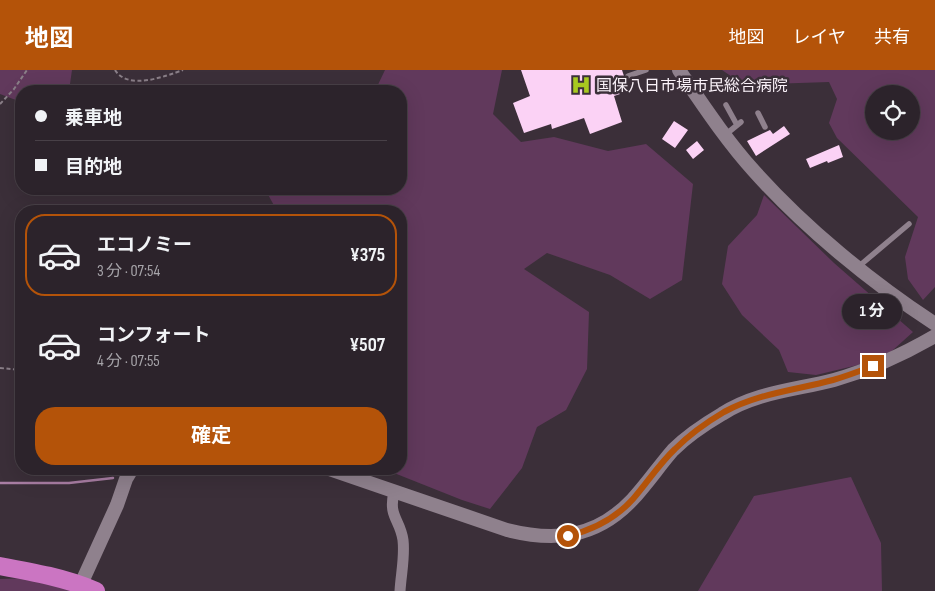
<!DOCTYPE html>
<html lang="ja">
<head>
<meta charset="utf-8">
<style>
	:root { --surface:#2c232b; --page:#382f37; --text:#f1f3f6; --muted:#a6a4a9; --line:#484047; --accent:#b45309 }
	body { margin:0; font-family:"Sofia Sans Condensed","Noto Sans JP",sans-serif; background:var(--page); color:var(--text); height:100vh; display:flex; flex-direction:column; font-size:19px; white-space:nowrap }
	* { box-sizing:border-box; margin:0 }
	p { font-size:16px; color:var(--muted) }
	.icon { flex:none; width:28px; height:28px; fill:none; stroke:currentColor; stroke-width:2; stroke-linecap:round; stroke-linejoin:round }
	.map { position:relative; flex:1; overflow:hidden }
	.sheet { position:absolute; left:15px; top:135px; width:392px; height:270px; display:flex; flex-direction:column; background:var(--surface); border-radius:20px; box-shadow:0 5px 20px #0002,0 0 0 1px var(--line) }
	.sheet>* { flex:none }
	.top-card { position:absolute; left:15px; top:15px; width:392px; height:110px; border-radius:20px; box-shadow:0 5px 20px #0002,0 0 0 1px var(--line); display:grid; align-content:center; height:110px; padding:0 20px; background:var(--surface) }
	.buttons { position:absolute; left:865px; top:15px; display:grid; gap:10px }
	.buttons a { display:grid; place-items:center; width:55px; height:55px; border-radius:50%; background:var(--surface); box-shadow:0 5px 20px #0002,0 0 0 1px var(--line); font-size:25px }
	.end { position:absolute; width:22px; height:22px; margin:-11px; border:6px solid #b45309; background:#fff; box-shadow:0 0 0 2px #fff }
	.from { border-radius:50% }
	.bubble { position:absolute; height:35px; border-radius:18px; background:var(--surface); box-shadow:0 5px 20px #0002,0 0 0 1px var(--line); font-size:16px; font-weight:700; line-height:35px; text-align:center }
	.top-card b { display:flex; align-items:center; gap:18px; height:48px; font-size:19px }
	.top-card b+b { border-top:1px solid var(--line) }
	.top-card i { width:12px; height:12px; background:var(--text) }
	ul { padding:9px 0 0; list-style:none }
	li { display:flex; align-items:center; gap:15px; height:82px; margin:0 10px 8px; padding:0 10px; border:2px solid transparent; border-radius:20px }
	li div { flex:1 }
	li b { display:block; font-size:19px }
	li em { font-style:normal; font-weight:700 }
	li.selected { border-color:var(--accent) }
	li>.icon { width:45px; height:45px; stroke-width:1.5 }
	.primary-button { display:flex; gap:10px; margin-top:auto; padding:10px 20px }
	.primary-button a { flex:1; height:58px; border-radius:20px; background:var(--accent); color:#fff; font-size:20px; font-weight:700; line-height:58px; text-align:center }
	header { display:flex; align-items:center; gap:30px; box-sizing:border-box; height:70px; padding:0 25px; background:var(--accent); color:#fff }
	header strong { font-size:24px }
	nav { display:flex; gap:28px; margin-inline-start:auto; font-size:18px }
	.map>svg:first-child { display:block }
</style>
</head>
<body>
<header>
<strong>地図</strong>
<nav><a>地図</a><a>レイヤ</a><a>共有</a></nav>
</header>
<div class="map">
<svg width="935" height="521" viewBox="0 0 935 521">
	<rect width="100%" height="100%" fill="#3b2f39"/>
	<!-- green -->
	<path fill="#61395c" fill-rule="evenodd" d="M0,0H72L69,21H21V32L0,24Z
		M385,0H502L493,44L521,72L554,67L608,81L646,74L693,114L682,210L650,229L610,205L547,183L524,199L589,242L587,299L566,340L537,357L522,398L490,439L462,430L384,399H401V141H277L265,119H401V21H375Z
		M722,0H935V217L923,230L908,209L905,187L918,147L837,68L829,53L837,29L829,12L744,15ZM874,24H911V61H874Z
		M764,125L834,193L913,262L883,289L816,305L788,302L779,280L742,245L722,214L728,176L757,145Z
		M851,407L881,473L882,521H698L754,426Z
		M28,508L79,521H0V509Z"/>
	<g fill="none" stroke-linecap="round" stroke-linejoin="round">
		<!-- stream -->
		<path stroke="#a97ea4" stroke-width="2.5" d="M0,413H69L113,408"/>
	</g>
	<!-- building -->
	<path fill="#fbd2f5" d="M521,0H622L627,15L618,18L620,24L614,26L622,52L590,64L584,48L552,59L551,54L524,63L513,33L530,26Z
		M674,51L688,60L675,78L662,69Z
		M784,56L790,64L756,86L747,71L770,60L773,64Z
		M697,71L704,80L693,89L686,80Z
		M839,75L843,87L828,93L827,91L810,98L806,89Z"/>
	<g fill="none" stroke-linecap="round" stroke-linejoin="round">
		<!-- path -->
		<path stroke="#8a7f88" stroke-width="2" stroke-dasharray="4 2.5" stroke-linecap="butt" d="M115,0C128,21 166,6 183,0
			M0,34L14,19L27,0
			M0,298L21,300"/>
		<!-- service -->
		<path stroke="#8f818d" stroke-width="5.5" d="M628,6L646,0
			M726,35L737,55
			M758,43L765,57
			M725,65L741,52
			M858,197L909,154"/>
		<!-- minor -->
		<path stroke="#8f818d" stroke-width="11" d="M394,422C388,447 400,449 403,470C405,487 401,504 400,521"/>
		<!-- tertiary -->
		<path stroke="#8f818d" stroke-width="14" d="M679,0C703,35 726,70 754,101C805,158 871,212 935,254
			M329,399L507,460C555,472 596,468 632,430C647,414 659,396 673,380C687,366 705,354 722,344C756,322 796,320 834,310C869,300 904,284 935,266
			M81,514L117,435L126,409L132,399"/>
		<!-- trunk -->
		<path stroke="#cb75c2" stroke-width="18" d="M0,496C33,502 66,508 96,521"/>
	</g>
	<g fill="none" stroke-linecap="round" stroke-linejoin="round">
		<!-- route -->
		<path stroke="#b45309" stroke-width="6" d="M568,466C592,460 616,448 633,429C647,413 659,394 675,379C689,365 707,352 724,342C759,323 796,320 833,310C847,306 860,301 873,296"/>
	</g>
	<!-- icons -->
	<defs>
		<symbol id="hospital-bare" viewBox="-9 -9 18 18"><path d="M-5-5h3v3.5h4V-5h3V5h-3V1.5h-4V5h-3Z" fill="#a7c820" stroke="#3b2f39" stroke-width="2.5" paint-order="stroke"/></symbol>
	</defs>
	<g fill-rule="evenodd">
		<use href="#hospital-bare" x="567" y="1" width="28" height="28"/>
	</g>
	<g text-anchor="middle" stroke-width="5" stroke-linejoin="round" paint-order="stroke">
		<!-- poi labels -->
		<g font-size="16" fill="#faf2f9" stroke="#3b2f39" text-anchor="start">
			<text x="596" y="21">国保八日市場市民総合病院</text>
		</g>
	</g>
</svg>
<div class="buttons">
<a><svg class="icon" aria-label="locate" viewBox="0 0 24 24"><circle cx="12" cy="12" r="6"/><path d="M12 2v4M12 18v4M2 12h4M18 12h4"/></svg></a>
</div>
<i class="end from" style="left:568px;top:466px"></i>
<i class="end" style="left:873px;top:296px"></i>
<div class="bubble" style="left:842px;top:224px;width:60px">1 分</div>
<div class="top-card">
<b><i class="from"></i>乗車地</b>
<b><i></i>目的地</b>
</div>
<section class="sheet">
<ul>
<li class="selected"><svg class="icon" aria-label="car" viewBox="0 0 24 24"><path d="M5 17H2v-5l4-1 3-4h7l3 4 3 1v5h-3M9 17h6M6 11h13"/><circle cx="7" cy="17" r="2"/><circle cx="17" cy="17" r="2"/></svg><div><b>エコノミー</b><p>3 分 · 07:54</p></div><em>¥375</em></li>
<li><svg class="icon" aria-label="car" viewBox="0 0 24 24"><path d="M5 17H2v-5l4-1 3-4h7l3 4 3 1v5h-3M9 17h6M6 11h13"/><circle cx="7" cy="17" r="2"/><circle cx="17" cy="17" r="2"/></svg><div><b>コンフォート</b><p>4 分 · 07:55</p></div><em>¥507</em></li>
</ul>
<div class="primary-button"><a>確定</a></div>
</section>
</div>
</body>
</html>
